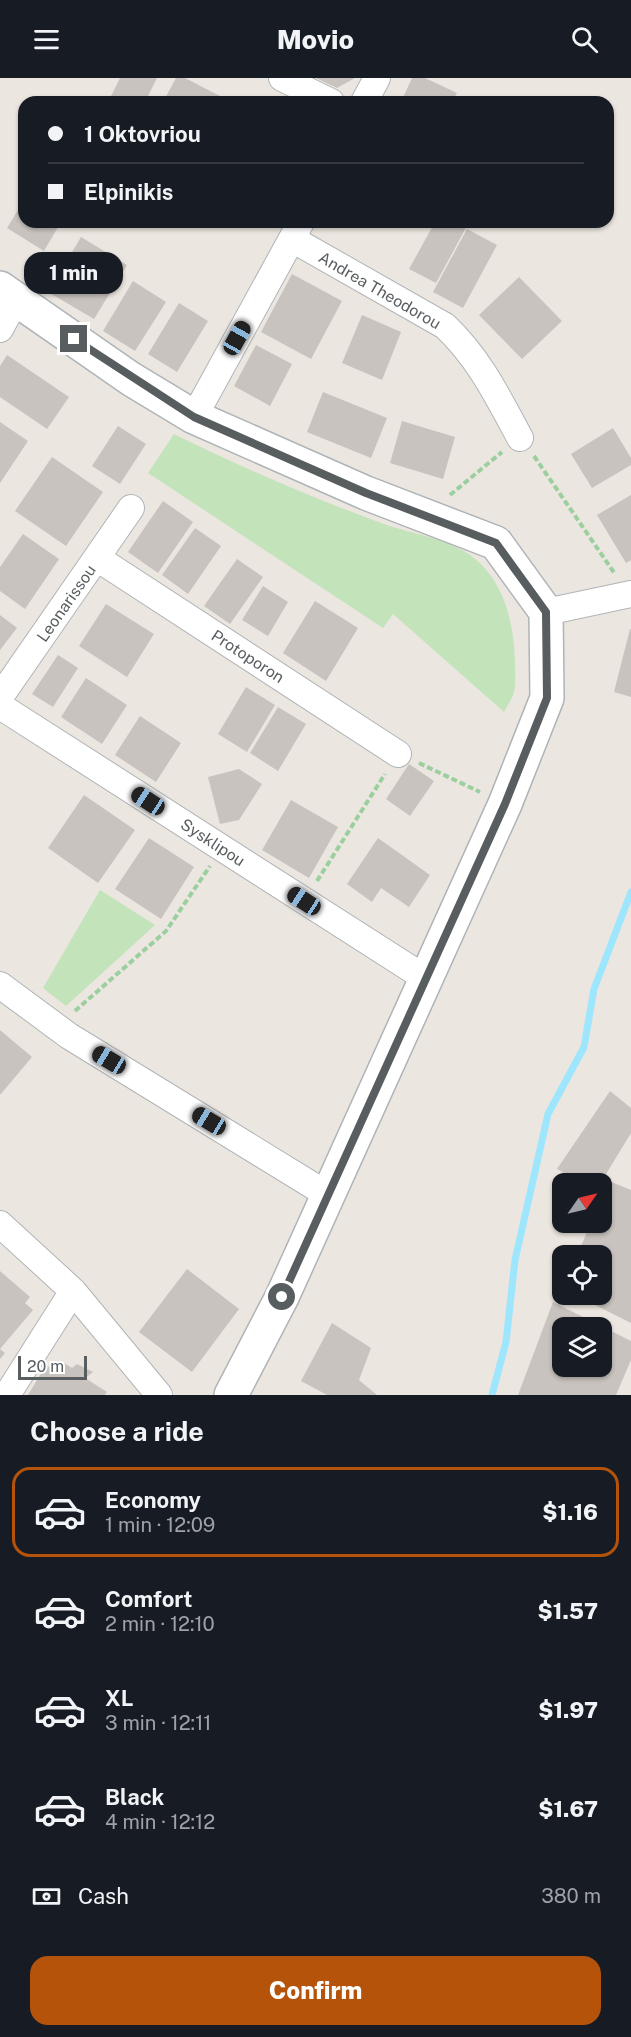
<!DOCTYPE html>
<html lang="en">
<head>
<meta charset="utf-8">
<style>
	:root { --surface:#171b24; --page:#242831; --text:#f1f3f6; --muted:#9ea1a6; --line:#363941; --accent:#b45309 }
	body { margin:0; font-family:"Public Sans",sans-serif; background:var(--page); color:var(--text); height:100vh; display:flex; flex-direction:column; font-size:22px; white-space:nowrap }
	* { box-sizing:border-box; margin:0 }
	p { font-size:20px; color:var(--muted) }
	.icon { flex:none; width:33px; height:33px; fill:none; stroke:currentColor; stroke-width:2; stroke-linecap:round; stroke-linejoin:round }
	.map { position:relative; height:1317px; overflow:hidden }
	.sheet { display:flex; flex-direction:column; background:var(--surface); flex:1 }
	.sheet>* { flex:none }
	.banner { position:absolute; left:18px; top:18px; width:596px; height:132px; border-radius:18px; box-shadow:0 2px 4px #0004; display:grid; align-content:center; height:132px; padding:0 30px; background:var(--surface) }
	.needle { width:39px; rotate:56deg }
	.buttons { position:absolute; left:552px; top:1095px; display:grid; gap:12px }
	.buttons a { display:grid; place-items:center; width:60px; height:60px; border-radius:12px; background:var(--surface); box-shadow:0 2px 4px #0004; font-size:30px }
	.scale { position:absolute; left:18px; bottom:15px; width:69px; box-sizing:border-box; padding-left:6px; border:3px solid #585d60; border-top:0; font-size:16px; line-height:21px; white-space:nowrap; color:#585d60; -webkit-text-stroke:4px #fff; paint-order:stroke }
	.end { position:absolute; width:27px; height:27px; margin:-14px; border:8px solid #585d60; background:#fff; box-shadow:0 0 0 3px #fff }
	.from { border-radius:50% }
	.bubble { position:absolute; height:42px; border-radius:18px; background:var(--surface); box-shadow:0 2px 4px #0004; font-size:20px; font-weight:800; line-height:42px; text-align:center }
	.car { position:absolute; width:18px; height:36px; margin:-18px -9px; border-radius:8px; box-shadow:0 0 4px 2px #0007; background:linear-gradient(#222 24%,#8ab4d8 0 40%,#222 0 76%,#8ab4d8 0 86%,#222 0) }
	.banner b { display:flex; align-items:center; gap:21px; height:57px; font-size:22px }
	.banner b+b { border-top:2px solid var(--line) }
	.banner i { width:15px; height:15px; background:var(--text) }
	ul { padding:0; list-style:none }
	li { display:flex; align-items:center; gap:18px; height:90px; margin:0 12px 9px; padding:0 18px; border:3px solid transparent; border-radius:18px }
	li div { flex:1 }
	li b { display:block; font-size:22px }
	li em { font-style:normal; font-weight:800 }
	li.current { border-color:var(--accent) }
	li>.icon { width:54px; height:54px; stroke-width:1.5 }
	h2 { padding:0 30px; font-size:27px; line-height:72px }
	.pay { display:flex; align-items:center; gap:15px; height:66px; padding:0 30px; font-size:22px }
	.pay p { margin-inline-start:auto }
	.cta { display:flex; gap:12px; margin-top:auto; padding:12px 30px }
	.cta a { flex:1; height:69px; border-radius:18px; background:var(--accent); color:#fff; font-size:24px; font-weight:800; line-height:69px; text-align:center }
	header { display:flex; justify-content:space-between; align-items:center; height:78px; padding:0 30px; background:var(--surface); font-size:27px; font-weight:800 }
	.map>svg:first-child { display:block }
</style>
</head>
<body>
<header><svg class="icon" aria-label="menu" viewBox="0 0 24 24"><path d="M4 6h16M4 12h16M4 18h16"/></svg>Movio<svg class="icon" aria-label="search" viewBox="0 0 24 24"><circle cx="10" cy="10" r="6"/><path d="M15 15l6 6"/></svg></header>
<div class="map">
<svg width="631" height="1317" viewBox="0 0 631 1317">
	<rect width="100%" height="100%" fill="#ebe6df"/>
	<!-- green -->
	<path fill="#c3e3bb" d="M174,356C243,390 312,420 384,446C412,456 446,460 470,477C505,502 514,546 515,586C515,595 516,606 514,614C512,621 507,628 504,634L393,536L383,550L148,395Z
		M100,812L155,847L66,928L43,910Z"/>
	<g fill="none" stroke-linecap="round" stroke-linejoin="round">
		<!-- stream -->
		<path stroke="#9de6fd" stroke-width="7" d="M492,1317L506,1264L515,1182L548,1036L584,969L594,911L631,814"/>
	</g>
	<!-- building -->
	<path fill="#c8c3be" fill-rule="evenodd" d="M120,0H157L145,24H108Z
		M176,0H185L222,19L219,24H163Z
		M316,0H355L337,10Z
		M412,0H425L457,15L452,24H401Z
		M24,122V144H61L44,173L7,150Z
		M435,144H469L436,205L409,191Z
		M467,151L497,167L463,230L433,214Z
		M81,159L127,187L94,241L48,214Z
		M292,196L342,223L311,281L261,254Z
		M519,199L562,243L522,281L479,237Z
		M133,203L166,224L135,273L103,253Z
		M179,225L208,243L177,294L148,276Z
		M362,237L401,254L382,302L342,285Z
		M256,267L292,286L270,328L234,308Z
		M7,277L69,319L47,351L0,319V288Z
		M323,314L387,340L371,380L307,354Z
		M402,343L455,359L443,401L390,385Z
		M0,344L28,363L0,405Z
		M118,348L146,366L120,406L92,388Z
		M613,350L631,380V387L592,410L571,376Z
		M52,379L103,414L66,468L15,433Z
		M631,417V482L626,485L597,437Z
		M163,423L193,444L158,495L128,474Z
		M195,450L221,468L188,516L162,497Z
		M23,456L59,481L25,531L0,513V489Z
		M237,481L263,499L230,546L204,528Z
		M263,508L288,524L268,558L242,542Z
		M315,523L358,550L326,603L283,575Z
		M106,526L154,556L127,599L79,568Z
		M0,537L17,550L0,572Z
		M630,551H631V619L614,614Z
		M58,577L78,590L53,629L32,616Z
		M86,600L127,627L102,666L61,639Z
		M246,609L275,627L247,674L218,656Z
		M278,629L306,646L278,693L250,675Z
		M140,638L181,665L156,704L115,677Z
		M409,686L434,703L410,738L386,721Z
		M239,691L262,706L239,742L220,746L208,699Z
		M84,717L135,752L98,805L48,770Z
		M291,722L338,749L309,800L262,772Z
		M149,760L194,789L161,841L115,811Z
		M378,760L430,797L409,829L381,810L372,824L347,806Z
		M0,952L32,979L0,1017Z
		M610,1013L631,1030V1055L600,1106H584L557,1091Z
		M609,1103L631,1112V1245L573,1216H602V1178H577L591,1144H602V1121Z
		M187,1191L239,1231L192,1294L139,1254Z
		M0,1193L30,1219L25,1225L33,1232L0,1271L5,1275L0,1281Z
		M553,1224L631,1263V1282L616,1317H518ZM562,1250H602V1288H562Z
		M332,1245L371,1270L359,1302L377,1317H327L301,1303Z
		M64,1285L72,1290L77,1286L93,1294L85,1300L107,1314L105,1317H28L46,1287L58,1294Z"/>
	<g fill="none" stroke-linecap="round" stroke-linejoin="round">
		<defs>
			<path id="street" d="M282,0L331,24
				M364,24L377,0
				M292,161L445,248C479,280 498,319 520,360
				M0,251L16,222
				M194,339L301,144
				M97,480L398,676
				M546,534L631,516
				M0,619L131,430
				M0,628L425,900
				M0,907L69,958L328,1117
				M0,1146L73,1213L159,1317
				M7,1317L73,1213"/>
			<path id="secondary" d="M0,210L131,301L194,339L366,415L496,465L546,534L547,620L505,726L282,1219L231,1317"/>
		</defs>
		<!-- street casing -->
		<use href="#street" stroke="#b0b4b7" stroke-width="28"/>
		<!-- secondary casing -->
		<use href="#secondary" stroke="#afb4b7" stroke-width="36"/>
		<!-- path -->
		<path stroke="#9ccf9f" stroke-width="4" stroke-dasharray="6 3" stroke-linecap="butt" d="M534,378L615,496
			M450,417L502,374
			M419,685L480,714
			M317,803L385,696
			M75,933L166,853L210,788"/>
		<!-- street -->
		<use href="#street" stroke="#fff" stroke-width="26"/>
		<!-- secondary -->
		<use href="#secondary" stroke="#fff" stroke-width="33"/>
	</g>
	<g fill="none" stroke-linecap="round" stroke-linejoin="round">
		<!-- route -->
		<path stroke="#585d60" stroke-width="8" d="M74,261L194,339L366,415L496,465L546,534L547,620L505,726L282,1219"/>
	</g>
	<g text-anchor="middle" stroke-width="4.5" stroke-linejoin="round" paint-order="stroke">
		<!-- street labels -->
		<g font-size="16" fill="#585d60" stroke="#fff">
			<text transform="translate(380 212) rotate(30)" y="6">Andrea Theodorou</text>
			<text transform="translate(66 525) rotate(-55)" y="6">Leonarissou</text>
			<text transform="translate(248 578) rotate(33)" y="6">Protoporon</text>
			<text transform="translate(213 764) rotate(33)" y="6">Sysklipou</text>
		</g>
	</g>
</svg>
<div class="buttons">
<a><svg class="needle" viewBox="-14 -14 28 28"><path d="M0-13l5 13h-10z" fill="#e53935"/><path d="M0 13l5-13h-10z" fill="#9ea1a6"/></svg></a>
<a><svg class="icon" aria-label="locate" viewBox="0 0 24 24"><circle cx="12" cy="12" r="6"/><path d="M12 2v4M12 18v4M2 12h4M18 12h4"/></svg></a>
<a><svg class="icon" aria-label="layers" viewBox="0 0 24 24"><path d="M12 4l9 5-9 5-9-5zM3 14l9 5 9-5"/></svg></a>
</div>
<div class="scale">20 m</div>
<i class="end from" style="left:282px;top:1219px"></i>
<i class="end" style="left:74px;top:261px"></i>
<div class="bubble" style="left:24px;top:174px;width:99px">1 min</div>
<i class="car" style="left:237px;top:260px;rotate:29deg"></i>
<i class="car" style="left:148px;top:723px;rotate:303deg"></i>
<i class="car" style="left:304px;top:823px;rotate:303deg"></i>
<i class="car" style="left:109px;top:982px;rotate:301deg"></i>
<i class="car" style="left:209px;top:1043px;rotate:301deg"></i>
<div class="banner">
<b><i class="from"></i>1 Oktovriou</b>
<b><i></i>Elpinikis</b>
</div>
</div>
<section class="sheet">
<h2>Choose a ride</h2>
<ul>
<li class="current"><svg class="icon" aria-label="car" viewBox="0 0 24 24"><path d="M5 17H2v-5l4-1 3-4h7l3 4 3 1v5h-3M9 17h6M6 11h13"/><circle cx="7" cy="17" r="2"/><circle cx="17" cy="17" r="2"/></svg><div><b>Economy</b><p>1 min · 12:09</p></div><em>$1.16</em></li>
<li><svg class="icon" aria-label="car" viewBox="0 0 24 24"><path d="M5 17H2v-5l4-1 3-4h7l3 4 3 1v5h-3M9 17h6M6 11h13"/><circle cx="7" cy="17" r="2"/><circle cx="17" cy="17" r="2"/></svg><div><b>Comfort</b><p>2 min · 12:10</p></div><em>$1.57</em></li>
<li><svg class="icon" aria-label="car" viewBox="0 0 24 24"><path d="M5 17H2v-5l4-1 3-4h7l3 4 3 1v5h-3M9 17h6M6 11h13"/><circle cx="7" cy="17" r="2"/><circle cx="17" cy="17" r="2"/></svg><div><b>XL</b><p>3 min · 12:11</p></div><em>$1.97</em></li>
<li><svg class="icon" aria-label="car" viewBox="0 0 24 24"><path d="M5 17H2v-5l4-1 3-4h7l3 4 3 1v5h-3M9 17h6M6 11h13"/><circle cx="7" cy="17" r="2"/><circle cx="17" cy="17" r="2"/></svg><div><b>Black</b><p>4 min · 12:12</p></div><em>$1.67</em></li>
</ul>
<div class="pay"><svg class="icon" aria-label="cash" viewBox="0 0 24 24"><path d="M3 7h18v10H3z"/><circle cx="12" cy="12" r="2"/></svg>Cash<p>380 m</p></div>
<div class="cta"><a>Confirm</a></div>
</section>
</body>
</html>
